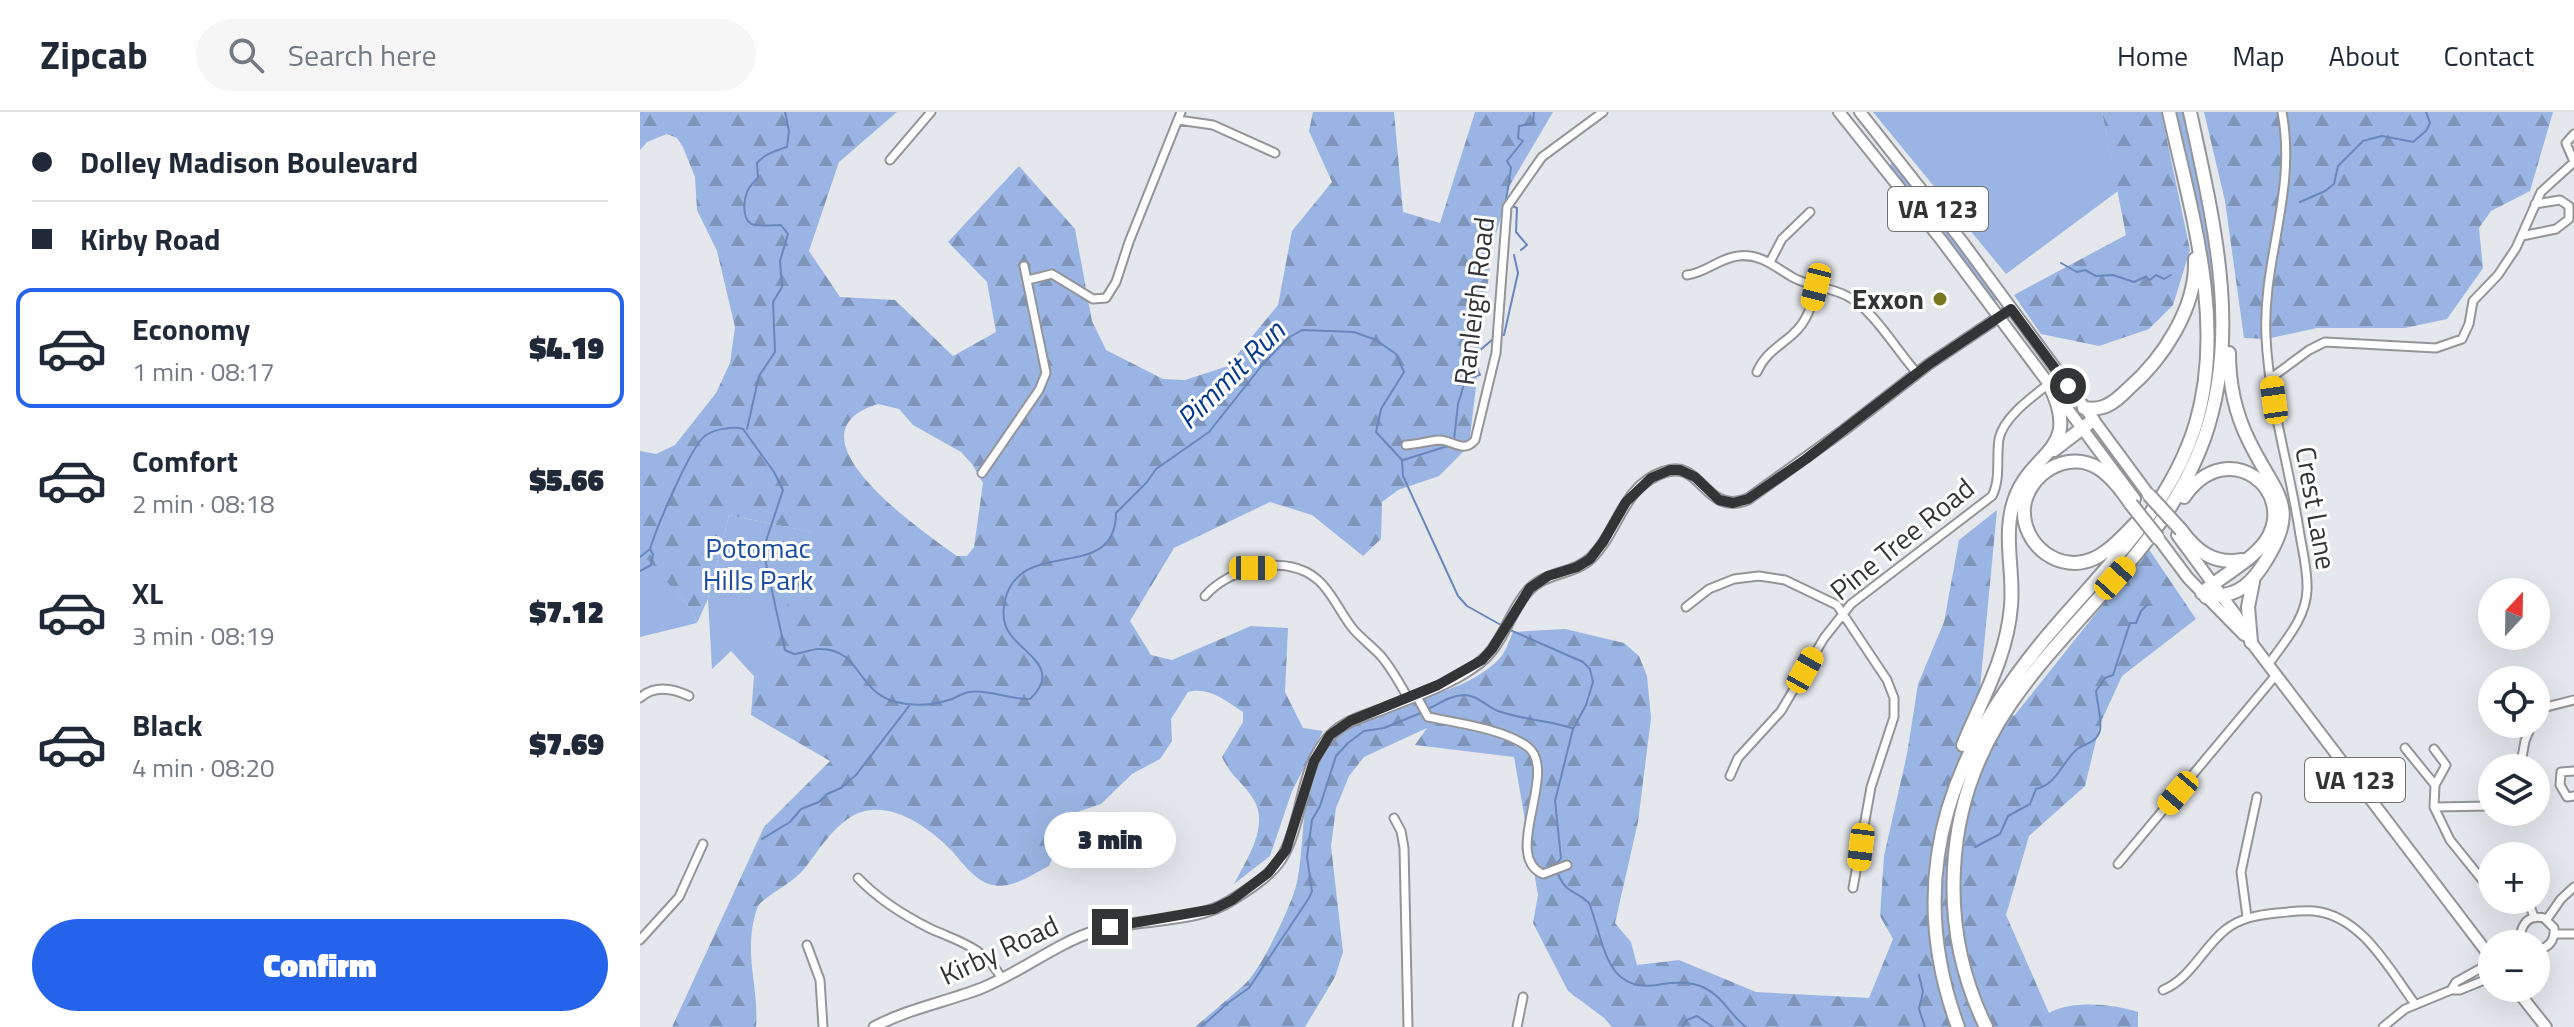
<!DOCTYPE html>
<html lang="en">
<head>
<meta charset="utf-8">
<style>
	:root { --surface:#fff; --page:#f6f6f7; --text:#1f2937; --muted:#747a83; --line:#e0e1e3; --accent:#2563eb }
	body { margin:0; font-family:"Titillium Web",sans-serif; background:var(--page); color:var(--text); height:100vh; display:flex; flex-direction:column; font-size:30px; white-space:nowrap }
	* { box-sizing:border-box; margin:0 }
	p { font-size:26px; color:var(--muted) }
	.icon { flex:none; width:44px; height:44px; fill:none; stroke:currentColor; stroke-width:2; stroke-linecap:round; stroke-linejoin:round }
	.map { position:relative; flex:1; overflow:hidden }
	.details { display:flex; flex-direction:column; background:var(--surface); width:640px }
	.details>* { flex:none }
	.top-card { display:grid; align-content:center; height:176px; padding:0 32px; background:var(--surface) }
	.needle { width:52px; rotate:22deg }
	.controls { position:absolute; left:1838px; top:466px; display:grid; gap:16px }
	.controls a { display:grid; place-items:center; width:72px; height:72px; border-radius:50%; background:var(--surface); box-shadow:0 8px 32px #0002; font-size:40px }
	.end { position:absolute; width:36px; height:36px; margin:-18px; border:10px solid #333436; background:#fff; box-shadow:0 0 0 4px #fff }
	.from { border-radius:50% }
	.bubble { position:absolute; height:56px; border-radius:28px; background:var(--surface); box-shadow:0 8px 32px #0002; font-size:26px; font-weight:800; line-height:56px; text-align:center }
	.car { position:absolute; width:24px; height:48px; margin:-24px -12px; border-radius:10px; box-shadow:0 0 6px 2px #0007; background:linear-gradient(#f5c518 24%,#345 0 40%,#f5c518 0 76%,#345 0 86%,#f5c518 0) }
	.top-card b { display:flex; align-items:center; gap:28px; height:76px; font-size:30px }
	.top-card b+b { border-top:2px solid var(--line) }
	.top-card i { width:20px; height:20px; background:var(--text) }
	ul { padding:0; list-style:none }
	li { display:flex; align-items:center; gap:24px; height:120px; margin:0 16px 12px; padding:0 16px; border:4px solid transparent; border-radius:16px }
	li div { flex:1 }
	li b { display:block; font-size:30px }
	li em { font-style:normal; font-weight:800 }
	li.current { border-color:var(--accent) }
	li>.icon { width:72px; height:72px; stroke-width:1.5 }
	.cta { display:flex; gap:16px; margin-top:auto; padding:16px 32px }
	.cta a { flex:1; height:92px; border-radius:48px; background:var(--accent); color:#fff; font-size:32px; font-weight:800; line-height:92px; text-align:center }
	header { display:flex; align-items:center; gap:48px; box-sizing:border-box; height:112px; padding:0 40px; background:var(--surface); border-bottom:2px solid var(--line) }
	header strong { font-size:38px }
	nav { display:flex; gap:44px; margin-inline-start:auto; font-size:28px }
	.search { width:560px; height:72px; background:var(--page); display:flex; align-items:center; gap:20px; box-sizing:border-box; padding:0 28px; border-radius:44px; color:var(--muted); font-size:30px }
	main { display:flex; flex:1; min-height:0 }
	.map>svg:first-child { display:block }
</style>
</head>
<body>
<header>
<strong>Zipcab</strong>
<div class="search"><svg class="icon" aria-label="search" viewBox="0 0 24 24"><circle cx="10" cy="10" r="6"/><path d="M15 15l6 6"/></svg>Search here</div>
<nav><a>Home</a><a>Map</a><a>About</a><a>Contact</a></nav>
</header>
<main>
<section class="details">
<div class="top-card">
<b><i class="from"></i>Dolley Madison Boulevard</b>
<b><i></i>Kirby Road</b>
</div>
<ul>
<li class="current"><svg class="icon" aria-label="car" viewBox="0 0 24 24"><path d="M5 17H2v-5l4-1 3-4h7l3 4 3 1v5h-3M9 17h6M6 11h13"/><circle cx="7" cy="17" r="2"/><circle cx="17" cy="17" r="2"/></svg><div><b>Economy</b><p>1 min · 08:17</p></div><em>$4.19</em></li>
<li><svg class="icon" aria-label="car" viewBox="0 0 24 24"><path d="M5 17H2v-5l4-1 3-4h7l3 4 3 1v5h-3M9 17h6M6 11h13"/><circle cx="7" cy="17" r="2"/><circle cx="17" cy="17" r="2"/></svg><div><b>Comfort</b><p>2 min · 08:18</p></div><em>$5.66</em></li>
<li><svg class="icon" aria-label="car" viewBox="0 0 24 24"><path d="M5 17H2v-5l4-1 3-4h7l3 4 3 1v5h-3M9 17h6M6 11h13"/><circle cx="7" cy="17" r="2"/><circle cx="17" cy="17" r="2"/></svg><div><b>XL</b><p>3 min · 08:19</p></div><em>$7.12</em></li>
<li><svg class="icon" aria-label="car" viewBox="0 0 24 24"><path d="M5 17H2v-5l4-1 3-4h7l3 4 3 1v5h-3M9 17h6M6 11h13"/><circle cx="7" cy="17" r="2"/><circle cx="17" cy="17" r="2"/></svg><div><b>Black</b><p>4 min · 08:20</p></div><em>$7.69</em></li>
</ul>
<div class="cta"><a>Confirm</a></div>
</section>
<div class="map">
<svg width="1934" height="915" viewBox="0 0 1934 915">
	<defs>
		<pattern id="forest-firs" width="22" height="20" patternUnits="userSpaceOnUse" patternTransform="scale(2)"><rect width="22" height="20" fill="#9ab5e3"/><path d="M5 1l3.5 6h-7zM16 11l3.5 6h-7z" fill="#7e94b9"/></pattern>
	</defs>
	<rect width="100%" height="100%" fill="#e4e7eb"/>
	<!-- green -->
	<path fill="#9ab5e3" d="M1233,0H1462L1478,79L1366,162Z
		M1532,0H1546C1562,81 1588,169 1577,253C1575,267 1571,281 1569,295H1564L1571,229Z
		M1252,50L1285,88L1352,178L1357,185L1355,191L1249,55Z
		M89,403L172,420L122,573L91,539L72,557L68,487Z
		M0,445L8,447L50,496L57,511L0,525Z"/>
	<!-- forest -->
	<path fill="url(#forest-firs)" fill-rule="evenodd" d="M0,0H257L199,50L169,139L200,185L255,188L313,244L356,220L347,170L308,130L379,54L435,117L452,209L466,238L523,267L545,268L588,254L638,193L652,119L692,70L669,19L673,0H754L763,100L800,111L835,0H913L870,73L852,136L829,334L799,364L758,378L742,390L741,427L723,444L672,403L630,390L534,436L490,509L511,543L532,548L611,514L648,516L645,580L663,616L683,619L652,679L630,744L594,772C607,747 631,712 612,685C601,668 592,666 582,645L603,610V600C586,589 569,574 548,580L531,607L532,629L520,647L492,662L461,692L431,702L409,754C391,763 373,777 352,773C335,769 322,750 311,738C286,713 244,683 209,706C191,718 178,739 165,756C153,771 125,784 118,794C116,798 114,808 113,812C106,847 119,881 116,915H32L124,715L190,649L111,603L114,564L122,572L171,420L89,403L68,487L57,511L50,496L8,448L0,445V339L16,342L35,333L76,281L90,251L95,215L77,139L57,98L55,65L43,35L37,26L27,22L7,30L0,38ZM238,292L259,297L273,313L321,340L332,352L343,371L334,435L327,444H317C282,419 140,322 238,292Z
		M1462,0H1521L1550,138L1533,193L1509,217L1459,234L1401,222L1374,183L1486,123Z
		M1564,0H1913L1890,79L1851,99L1839,116L1843,156L1807,207L1765,216H1677L1626,227L1604,226L1585,89Z
		M1357,398L1340,576L1374,604L1508,436L1556,507L1482,564L1460,612L1445,674L1389,724L1366,803L1409,901C1433,888 1472,892 1498,900V915H972L964,906L928,879L893,811L898,783L874,645L775,633L787,616L724,645L709,664L696,696L691,734L703,840L695,865L665,915H555C572,900 590,886 606,871C622,855 650,796 656,774C666,736 659,662 686,633C730,586 814,593 859,547C866,540 869,528 873,520L925,517L984,531L999,544L1007,564L1011,606L998,710L975,811L991,830L997,853L1039,848L1116,880L1229,886L1253,827L1240,804L1244,744L1267,642L1278,572L1304,510L1319,428Z"/>
	<g fill="none" stroke-linecap="round" stroke-linejoin="round">
		<!-- stream -->
		<path stroke="#6987bc" stroke-width="2" d="M866,88L871,56L867,49L883,29L878,26L879,14L893,11L894,0
			M1660,90L1685,79L1694,72L1698,54L1723,29L1742,24L1773,30L1786,19L1790,11L1786,0
			M872,94L877,96L876,120L887,133L881,138
			M1421,151L1437,160L1445,158L1456,164L1473,163L1494,170L1505,165L1510,168L1516,163L1524,167L1531,163
			M862,223H864L878,161L874,143
			M107,317L119,264L135,240L133,190L142,175L140,149L148,122L141,113C133,113 123,114 115,113C102,111 103,91 107,80C109,74 114,71 118,65L117,51C125,42 135,39 147,35L149,19L145,0
			M814,328L818,292L826,266L840,263L836,253L838,240L853,227
			M763,348L808,334
			M0,445L10,437C16,417 52,331 66,323C75,317 94,314 103,317L134,360L143,378L123,438L145,538L154,542C162,541 170,538 178,537C222,536 215,579 256,590C275,595 294,593 312,587C317,585 323,581 329,580C349,577 370,588 390,587C422,557 384,542 370,522C360,509 363,488 370,475C395,430 476,467 476,401L507,370L516,357L569,320L623,252L648,226L662,218L714,220L736,228L756,242L764,260L741,297L736,320L762,348L763,364L818,484L827,494L861,513
			M0,459L11,453L13,442L10,437
			M870,518L943,550L950,557L953,570L946,593L933,617L915,689L921,746L915,754
			M788,597C799,592 811,583 824,583C837,583 846,594 858,599C883,608 908,608 932,616
			M122,727L150,710L161,697L179,690L187,682L201,676L216,663L269,594
			M1335,735L1360,722L1368,704L1390,692L1396,677C1416,673 1422,651 1436,638C1445,631 1457,631 1460,618C1462,607 1457,590 1456,579L1465,566L1473,563L1490,511H1496L1501,499L1508,492
			M917,760C928,785 934,776 949,791C965,831 964,884 1023,872C1036,870 1053,870 1065,876C1083,885 1090,903 1106,915
			M1279,863L1283,880L1279,897L1285,915
			M561,915L589,890L609,876L669,786L672,779L667,745L672,708L680,694L696,644L708,631L724,619L744,616L783,600
			M1042,915L1047,908L1057,904L1073,915"/>
		<defs>
			<path id="minor" d="M538,8L573,13L635,41
				M1934,22L1926,31L1934,50
				M250,48L291,0
				M1882,124L1916,117L1929,107V94L1920,88L1895,92
				M1130,150L1142,127L1170,100
				M1047,163C1066,161 1079,146 1098,144C1121,141 1136,156 1154,166C1171,175 1190,175 1207,184C1234,198 1256,238 1277,261
				M388,168L412,162L453,187L466,186L476,170L489,130L541,0
				M1117,260C1125,241 1139,235 1153,222C1167,210 1172,193 1176,175
				M1631,266L1669,238L1685,230L1796,236L1822,227L1829,212L1833,189L1858,163L1876,136L1901,80L1933,51
				M766,333C777,332 789,329 799,328C813,328 823,342 835,328L856,241L867,95L902,45L963,0
				M342,361L399,278L406,261L384,154
				M565,484C589,456 647,440 678,468C693,481 701,503 714,518C723,528 733,535 741,544C752,557 760,572 768,586
				M1046,495L1069,477L1094,467L1119,464L1145,468L1197,493L1247,568L1254,586V605L1231,675L1213,776
				M1628,553C1644,530 1666,507 1667,478C1668,458 1662,437 1659,417C1649,353 1629,290 1626,225C1622,148 1657,80 1642,0
				M776,583L788,605C817,611 865,617 888,635C919,660 861,744 903,762L927,753
				M0,586C14,573 32,576 49,584
				M1896,603L1898,597L1934,588
				M1765,636L1795,673L1794,695L1810,728L1852,780
				M1794,637L1806,653L1795,673
				M1880,656L1885,629L1892,612
				M1934,659L1921,660L1920,673L1927,685L1934,684
				M1090,664L1098,646L1141,599L1184,526L1211,492L1352,384C1361,367 1356,346 1359,327C1364,302 1401,279 1420,263
				M1794,695L1852,694
				M754,706L761,719L764,736L768,915
				M1478,752L1636,563
				M218,766C239,788 265,804 291,817C321,830 345,836 362,867
				M1882,788L1890,794L1894,805
				M1607,805L1601,760L1617,685
				M1907,807L1921,787L1934,775
				M1914,822H1934
				M0,828L39,785L63,732
				M1886,832L1881,820C1884,808 1892,803 1904,806L1914,816C1915,828 1909,837 1896,837
				M167,833L180,868L183,915
				M1523,878C1551,866 1562,837 1585,818C1600,806 1617,803 1637,801C1649,800 1661,798 1674,799C1722,804 1749,857 1775,892
				M1811,878L1816,870L1852,850
				M877,915L883,885
				M1743,915L1765,897L1811,878H1820L1852,865"/>
			<path id="secondary" d="M234,915C267,897 306,890 342,876C381,860 415,832 455,819C496,806 554,812 590,789C608,778 630,764 641,747C664,710 659,656 690,624C703,610 721,605 738,599C770,586 820,570 846,545C864,527 871,498 888,479C905,459 933,463 951,446C979,419 982,374 1024,360C1063,346 1064,405 1108,387L1204,318L1289,252L1371,197"/>
			<path id="primary" d="M1199,0L1302,129L1495,387
				M1220,0L1321,128L1509,383
				M1537,423L1596,503L1611,530L1852,847
				M1518,426L1548,466L1604,523
				M1875,876L1906,915"/>
			<path id="motorway" d="M1444,296C1450,297 1457,297 1463,295C1473,292 1481,284 1488,277C1523,247 1557,195 1555,147
				M1414,338L1453,308
				M1544,385C1588,321 1660,380 1625,430C1610,450 1581,464 1562,481
				M1491,392C1482,379 1472,365 1458,356C1428,337 1388,362 1384,395C1381,433 1420,463 1455,446C1471,438 1484,423 1497,410
				M1541,418C1556,439 1574,453 1602,448
				M1566,485C1593,484 1606,478 1621,456C1663,394 1636,385 1609,329C1595,301 1589,272 1589,241
				M1611,530L1608,495L1613,470
				M1323,633C1342,587 1367,545 1371,494C1374,462 1364,428 1372,396C1386,337 1445,344 1409,272
				M1318,915C1260,758 1315,628 1420,509C1473,448 1532,391 1556,311C1586,209 1551,100 1529,0
				M1346,915C1322,866 1311,811 1314,757C1323,556 1503,495 1564,327C1602,220 1573,107 1550,0"/>
		</defs>
		<!-- minor casing -->
		<use href="#minor" stroke="#939599" stroke-width="11"/>
		<!-- secondary casing -->
		<use href="#secondary" stroke="#939599" stroke-width="13"/>
		<!-- primary casing -->
		<use href="#primary" stroke="#939599" stroke-width="14"/>
		<!-- motorway casing -->
		<use href="#motorway" stroke="#939599" stroke-width="16"/>
		<!-- minor -->
		<use href="#minor" stroke="#fff" stroke-width="7"/>
		<!-- secondary -->
		<use href="#secondary" stroke="#fff" stroke-width="9"/>
		<!-- primary -->
		<use href="#primary" stroke="#fff" stroke-width="10"/>
		<!-- motorway -->
		<use href="#motorway" stroke="#fff" stroke-width="12"/>
		<defs>
			<path id="motorway-bridge" d="M1509,383L1541,418
				M1491,392L1518,426"/>
		</defs>
		<!-- motorway-bridge casing -->
		<use href="#motorway-bridge" stroke="#939599" stroke-width="16" stroke-linecap="butt"/>
		<!-- motorway-bridge -->
		<use href="#motorway-bridge" stroke="#fff" stroke-width="12"/>
	</g>
	<g fill="none" stroke-linecap="round" stroke-linejoin="round">
		<!-- route -->
		<path stroke="#333436" stroke-width="10" d="M470,815L574,797L592,788L628,761L646,738L674,649L690,623L710,609L798,573L842,548L852,537L890,476L908,464L937,455L950,447L963,430L986,390L1011,366L1030,358H1040L1055,365L1079,388L1093,391L1108,387L1166,347L1289,252L1371,197L1428,274"/>
	</g>
	<!-- markers -->
	<circle fill="#777921" stroke="#fff" stroke-width="3" cx="1300" cy="187" r="8"/>
	<g text-anchor="middle" stroke-width="6" stroke-linejoin="round" paint-order="stroke">
		<!-- shield labels -->
		<g fill="#fff" stroke="#707172" stroke-width="2">
			<rect x="1248" y="75" width="100" height="44" rx="6"/>
			<rect x="1665" y="646" width="100" height="44" rx="6"/>
		</g>
		<g font-size="26" font-weight="bold" fill="#333436">
			<text x="1298" y="106">VA 123</text>
			<text x="1715" y="677">VA 123</text>
		</g>
		<!-- poi labels -->
		<g font-size="28" font-weight="bold" fill="#333436" stroke="#fff" text-anchor="end">
			<text x="1284" y="197">Exxon</text>
		</g>
		<!-- street labels -->
		<g font-size="28" fill="#333436" stroke="#fff">
			<text transform="translate(834 189) rotate(-83)" y="10">Ranleigh Road</text>
			<text transform="translate(1676 396) rotate(80)" y="10">Crest Lane</text>
			<text transform="translate(1262 427) rotate(-39)" y="10">Pine Tree Road</text>
			<text transform="translate(359 838) rotate(-25)" y="10">Kirby Road</text>
		</g>
		<!-- park labels -->
		<g font-size="28" fill="#1d4da2" stroke="#fff">
			<text x="118" y="446">Potomac<tspan x="118" dy="32">Hills Park</tspan></text>
		</g>
		<!-- water labels -->
		<g font-size="30" font-style="italic" fill="#07398c" stroke="#fff">
			<text transform="translate(591 263) rotate(-45)" y="10">Pimmit Run</text>
		</g>
	</g>
</svg>
<div class="controls">
<a><svg class="needle" viewBox="-14 -14 28 28"><path d="M0-13l5 13h-10z" fill="#e53935"/><path d="M0 13l5-13h-10z" fill="#747a83"/></svg></a>
<a><svg class="icon" aria-label="locate" viewBox="0 0 24 24"><circle cx="12" cy="12" r="6"/><path d="M12 2v4M12 18v4M2 12h4M18 12h4"/></svg></a>
<a><svg class="icon" aria-label="layers" viewBox="0 0 24 24"><path d="M12 4l9 5-9 5-9-5zM3 14l9 5 9-5"/></svg></a>
<a>+</a>
<a>−</a>
</div>
<i class="end from" style="left:1428px;top:274px"></i>
<i class="end" style="left:470px;top:815px"></i>
<div class="bubble" style="left:404px;top:700px;width:132px">3 min</div>
<i class="car" style="left:1176px;top:175px;rotate:194deg"></i>
<i class="car" style="left:1634px;top:288px;rotate:352deg"></i>
<i class="car" style="left:613px;top:456px;rotate:90deg"></i>
<i class="car" style="left:1475px;top:466px;rotate:42deg"></i>
<i class="car" style="left:1165px;top:558px;rotate:29deg"></i>
<i class="car" style="left:1538px;top:681px;rotate:220deg"></i>
<i class="car" style="left:1221px;top:735px;rotate:187deg"></i>
</div>
</main>
</body>
</html>
